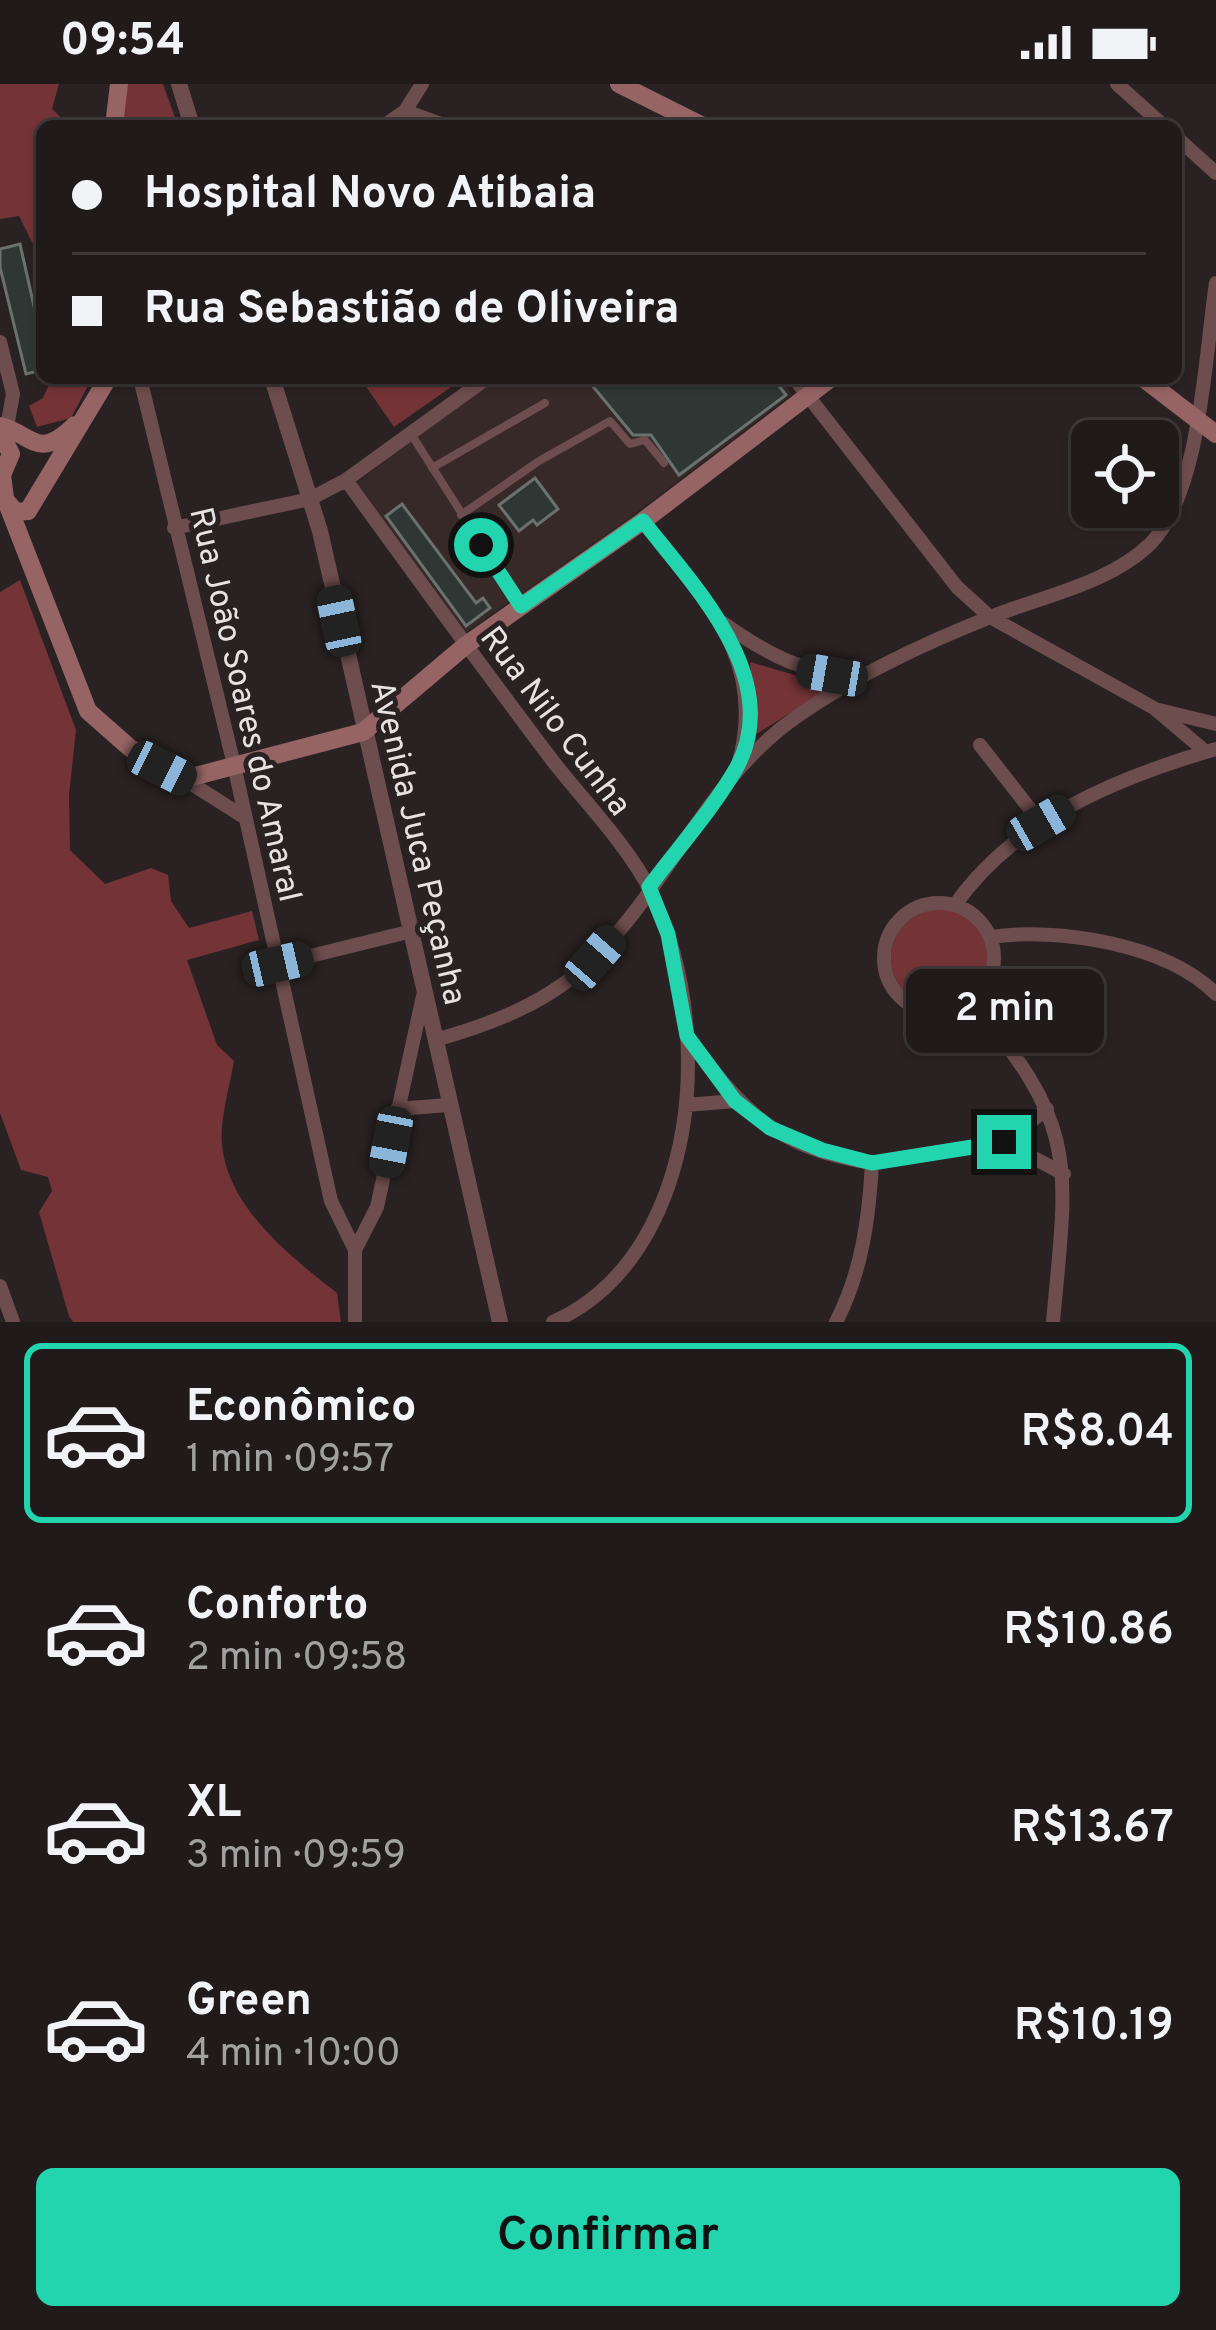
<!DOCTYPE html>
<html lang="pt">
<head>
<meta charset="utf-8">
<style>
	:root { --surface:#201a1a; --page:#282323; --text:#f1f3f6; --muted:#a2a1a2; --line:#3d3839; --accent:#22d5af }
	body { margin:0; font-family:Overpass,sans-serif; background:var(--page); color:var(--text); height:100vh; display:flex; flex-direction:column; font-size:45px; white-space:nowrap }
	* { box-sizing:border-box; margin:0 }
	p { font-size:39px; color:var(--muted) }
	.icon { flex:none; width:66px; height:66px; fill:none; stroke:currentColor; stroke-width:2; stroke-linecap:round; stroke-linejoin:round }
	.map { position:relative; height:1238px; overflow:hidden }
	.panel { display:flex; flex-direction:column; background:var(--surface); flex:1 }
	.panel>* { flex:none }
	.banner { position:absolute; left:36px; top:36px; width:1146px; height:264px; border-radius:18px; box-shadow:0 3px 9px #0004,0 0 0 3px var(--line); display:grid; align-content:center; height:264px; padding:0 36px; background:var(--surface) }
	.buttons { position:absolute; left:1071px; top:336px; display:grid; gap:24px }
	.buttons a { display:grid; place-items:center; width:108px; height:108px; border-radius:18px; background:var(--surface); box-shadow:0 3px 9px #0004,0 0 0 3px var(--line); font-size:60px }
	.end { position:absolute; width:54px; height:54px; margin:-27px; border:15px solid #22d5af; background:#111; box-shadow:0 0 0 6px #111 }
	.from { border-radius:50% }
	.bubble { position:absolute; height:84px; border-radius:18px; background:var(--surface); box-shadow:0 3px 9px #0004,0 0 0 3px var(--line); font-size:39px; font-weight:600; line-height:84px; text-align:center }
	.car { position:absolute; width:36px; height:72px; margin:-36px -18px; border-radius:15px; box-shadow:0 0 9px 3px #0007; background:linear-gradient(#222 24%,#8ab4d8 0 40%,#222 0 76%,#8ab4d8 0 86%,#222 0) }
	.banner b { display:flex; align-items:center; gap:42px; height:114px; font-size:45px }
	.banner b+b { border-top:3px solid var(--line) }
	.banner i { width:30px; height:30px; background:var(--text) }
	ul { padding:21px 0 0; list-style:none }
	li { display:flex; align-items:center; gap:36px; height:180px; margin:0 24px 18px; padding:0 12px; border:6px solid transparent; border-radius:18px }
	li div { flex:1 }
	li b { display:block; font-size:45px }
	li em { font-style:normal; font-weight:600 }
	li.current { border-color:var(--accent) }
	li>.icon { width:108px; height:108px; stroke-width:1.5 }
	.button { display:flex; gap:24px; margin-top:auto; padding:24px 36px }
	.button a { flex:1; height:138px; border-radius:18px; background:var(--accent); color:#111; font-size:48px; font-weight:600; line-height:138px; text-align:center }
	.status { display:flex; justify-content:space-between; align-items:center; height:84px; padding:0 60px; background:var(--surface); direction:ltr }
	.status svg { height:33px; fill:currentColor }
	.map>svg:first-child { display:block }
</style>
</head>
<body>
<div class="status"><b>09:54</b><svg viewBox="0 0 49 12"><path d="M0 12V9h3v3zM5 12V6h3v6zM10 12V3h3v9zM15 12V0h3v12zM26 1h20v11H26zM47 4h2v5h-2z"/></svg></div>
<div class="map">
<svg width="1216" height="1238" viewBox="0 0 1216 1238">
	<rect width="100%" height="100%" fill="#2a2222"/>
	<!-- built -->
	<path fill="#382929" d="M494,294H779L792,310L631,433L465,549L357,399Z"/>
	<!-- green -->
	<path fill="#733337" d="M0,0H59L52,25L70,42H42V178L19,132L0,135Z
		M126,0H163L178,42H123Z
		M52,294H92L71,334L37,343L29,322L43,314Z
		M360,294H464L394,343Z
		M20,496L76,646L69,711L70,766L105,800L151,784L168,791L171,817L189,844L252,827L259,856L187,876L217,961L234,977C230,999 224,1021 222,1043C216,1115 287,1170 337,1209L341,1238H73L69,1232L39,1128L52,1107L48,1093L21,1086L0,1029V508Z
		M750,578L833,602L753,652Z
		M891 874a49 49 0 1 1 98 0a49 49 0 1 1-98 0Z"/>
	<!-- building -->
	<path fill="#2e3734" stroke="#69726f" stroke-width="3" d="M20,160L42,258V286L26,290L0,183V165Z
		M586,294H773L786,311L679,391L651,351H633Z
		M535,394L558,425L537,441L533,436L519,447L499,421Z
		M402,420L476,519L483,514L490,524L466,542L386,432Z"/>
	<g fill="none" stroke-linecap="round" stroke-linejoin="round">
		<!-- service -->
		<path stroke="#6e4d4e" stroke-width="8" d="M411,350L519,519
			M432,384L545,319
			M461,431L539,377L610,337L630,360L645,356L664,379"/>
		<!-- minor -->
		<path stroke="#6e4d4e" stroke-width="14" d="M1117,0L1164,42
			M405,27L447,42
			M384,42L405,27L422,0
			M1176,53L1216,89
			M0,258L13,310L7,343
			M140,294L234,681L331,1117L355,1166
			M794,294L957,503L990,533L1154,624L1206,668
			M346,396C414,490 482,583 552,676C583,716 630,764 651,808C693,896 700,1010 668,1103C647,1162 611,1212 553,1238
			M643,437C704,514 769,575 738,681
			M174,444L310,415L346,396L487,294
			M723,539C768,571 806,592 862,590
			M1159,626L1216,640
			M980,661L1041,739
			M184,695L244,733
			M884 874a55 55 0 1 1 110 0a55 55 0 1 1-110 0Z
			M955,821C1015,735 1119,693 1216,665
			M991,853C1058,843 1166,860 1216,910
			M278,880L408,848
			M972,919C1081,1043 1067,1083 1053,1238
			M687,952C741,1025 775,1065 872,1079L1004,1058L1047,1025
			M435,956C493,940 552,917 595,873C671,798 708,693 799,631C858,590 927,558 993,532C1044,512 1110,499 1150,460C1201,409 1205,270 1216,199
			M686,1021L735,1017
			M397,1025L448,1021
			M1004,1058L1064,1090
			M0,1202L13,1238
			M355,1238V1166L377,1123L423,912
			M836,1238C862,1188 869,1134 872,1079"/>
		<!-- tertiary -->
		<path stroke="#6e4d4e" stroke-width="16" d="M179,0L192,42
			M272,294L320,447L500,1238"/>
		<!-- secondary -->
		<path stroke="#976465" stroke-width="18" d="M619,0L703,42
			M114,42L119,0
			M1143,294L1216,350
			M0,342C33,350 37,378 75,341
			M0,348L11,370L2,391L5,414L88,627L130,664L184,695L363,648L466,561L643,437L831,294
			M6,417L16,428L28,427L108,294"/>
	</g>
	<g fill="none" stroke-linecap="round" stroke-linejoin="round">
		<!-- route -->
		<path stroke="#22d5af" stroke-width="15" d="M481,461L521,522L643,437C693,501 785,594 737,683C713,725 678,764 649,803L668,850L687,952L735,1017L770,1044L822,1066L872,1079L1004,1058"/>
	</g>
	<g text-anchor="middle" stroke-width="10" stroke-linejoin="round" paint-order="stroke">
		<!-- street labels -->
		<g font-size="33" fill="#e8e3e3" stroke="#2a2222">
			<text transform="translate(247 620) rotate(77)" y="12">Rua João Soares do Amaral</text>
			<text transform="translate(557 636) rotate(53)" y="12">Rua Nilo Cunha</text>
			<text transform="translate(420 758) rotate(77)" y="12">Avenida Juca Peçanha</text>
		</g>
	</g>
</svg>
<div class="buttons">
<a><svg class="icon" aria-label="locate" viewBox="0 0 24 24"><circle cx="12" cy="12" r="6"/><path d="M12 2v4M12 18v4M2 12h4M18 12h4"/></svg></a>
</div>
<i class="end from" style="left:481px;top:461px"></i>
<i class="end" style="left:1004px;top:1058px"></i>
<div class="bubble" style="left:906px;top:885px;width:198px">2 min</div>
<i class="car" style="left:339px;top:537px;rotate:348deg"></i>
<i class="car" style="left:832px;top:591px;rotate:280deg"></i>
<i class="car" style="left:162px;top:684px;rotate:117deg"></i>
<i class="car" style="left:1041px;top:739px;rotate:60deg"></i>
<i class="car" style="left:595px;top:874px;rotate:41deg"></i>
<i class="car" style="left:278px;top:880px;rotate:77deg"></i>
<i class="car" style="left:391px;top:1058px;rotate:191deg"></i>
<div class="banner">
<b><i class="from"></i>Hospital Novo Atibaia</b>
<b><i></i>Rua Sebastião de Oliveira</b>
</div>
</div>
<section class="panel">
<ul>
<li class="current"><svg class="icon" aria-label="car" viewBox="0 0 24 24"><path d="M5 17H2v-5l4-1 3-4h7l3 4 3 1v5h-3M9 17h6M6 11h13"/><circle cx="7" cy="17" r="2"/><circle cx="17" cy="17" r="2"/></svg><div><b>Econômico</b><p>1 min · 09:57</p></div><em>R$8.04</em></li>
<li><svg class="icon" aria-label="car" viewBox="0 0 24 24"><path d="M5 17H2v-5l4-1 3-4h7l3 4 3 1v5h-3M9 17h6M6 11h13"/><circle cx="7" cy="17" r="2"/><circle cx="17" cy="17" r="2"/></svg><div><b>Conforto</b><p>2 min · 09:58</p></div><em>R$10.86</em></li>
<li><svg class="icon" aria-label="car" viewBox="0 0 24 24"><path d="M5 17H2v-5l4-1 3-4h7l3 4 3 1v5h-3M9 17h6M6 11h13"/><circle cx="7" cy="17" r="2"/><circle cx="17" cy="17" r="2"/></svg><div><b>XL</b><p>3 min · 09:59</p></div><em>R$13.67</em></li>
<li><svg class="icon" aria-label="car" viewBox="0 0 24 24"><path d="M5 17H2v-5l4-1 3-4h7l3 4 3 1v5h-3M9 17h6M6 11h13"/><circle cx="7" cy="17" r="2"/><circle cx="17" cy="17" r="2"/></svg><div><b>Green</b><p>4 min · 10:00</p></div><em>R$10.19</em></li>
</ul>
<div class="button"><a>Confirmar</a></div>
</section>
</body>
</html>
